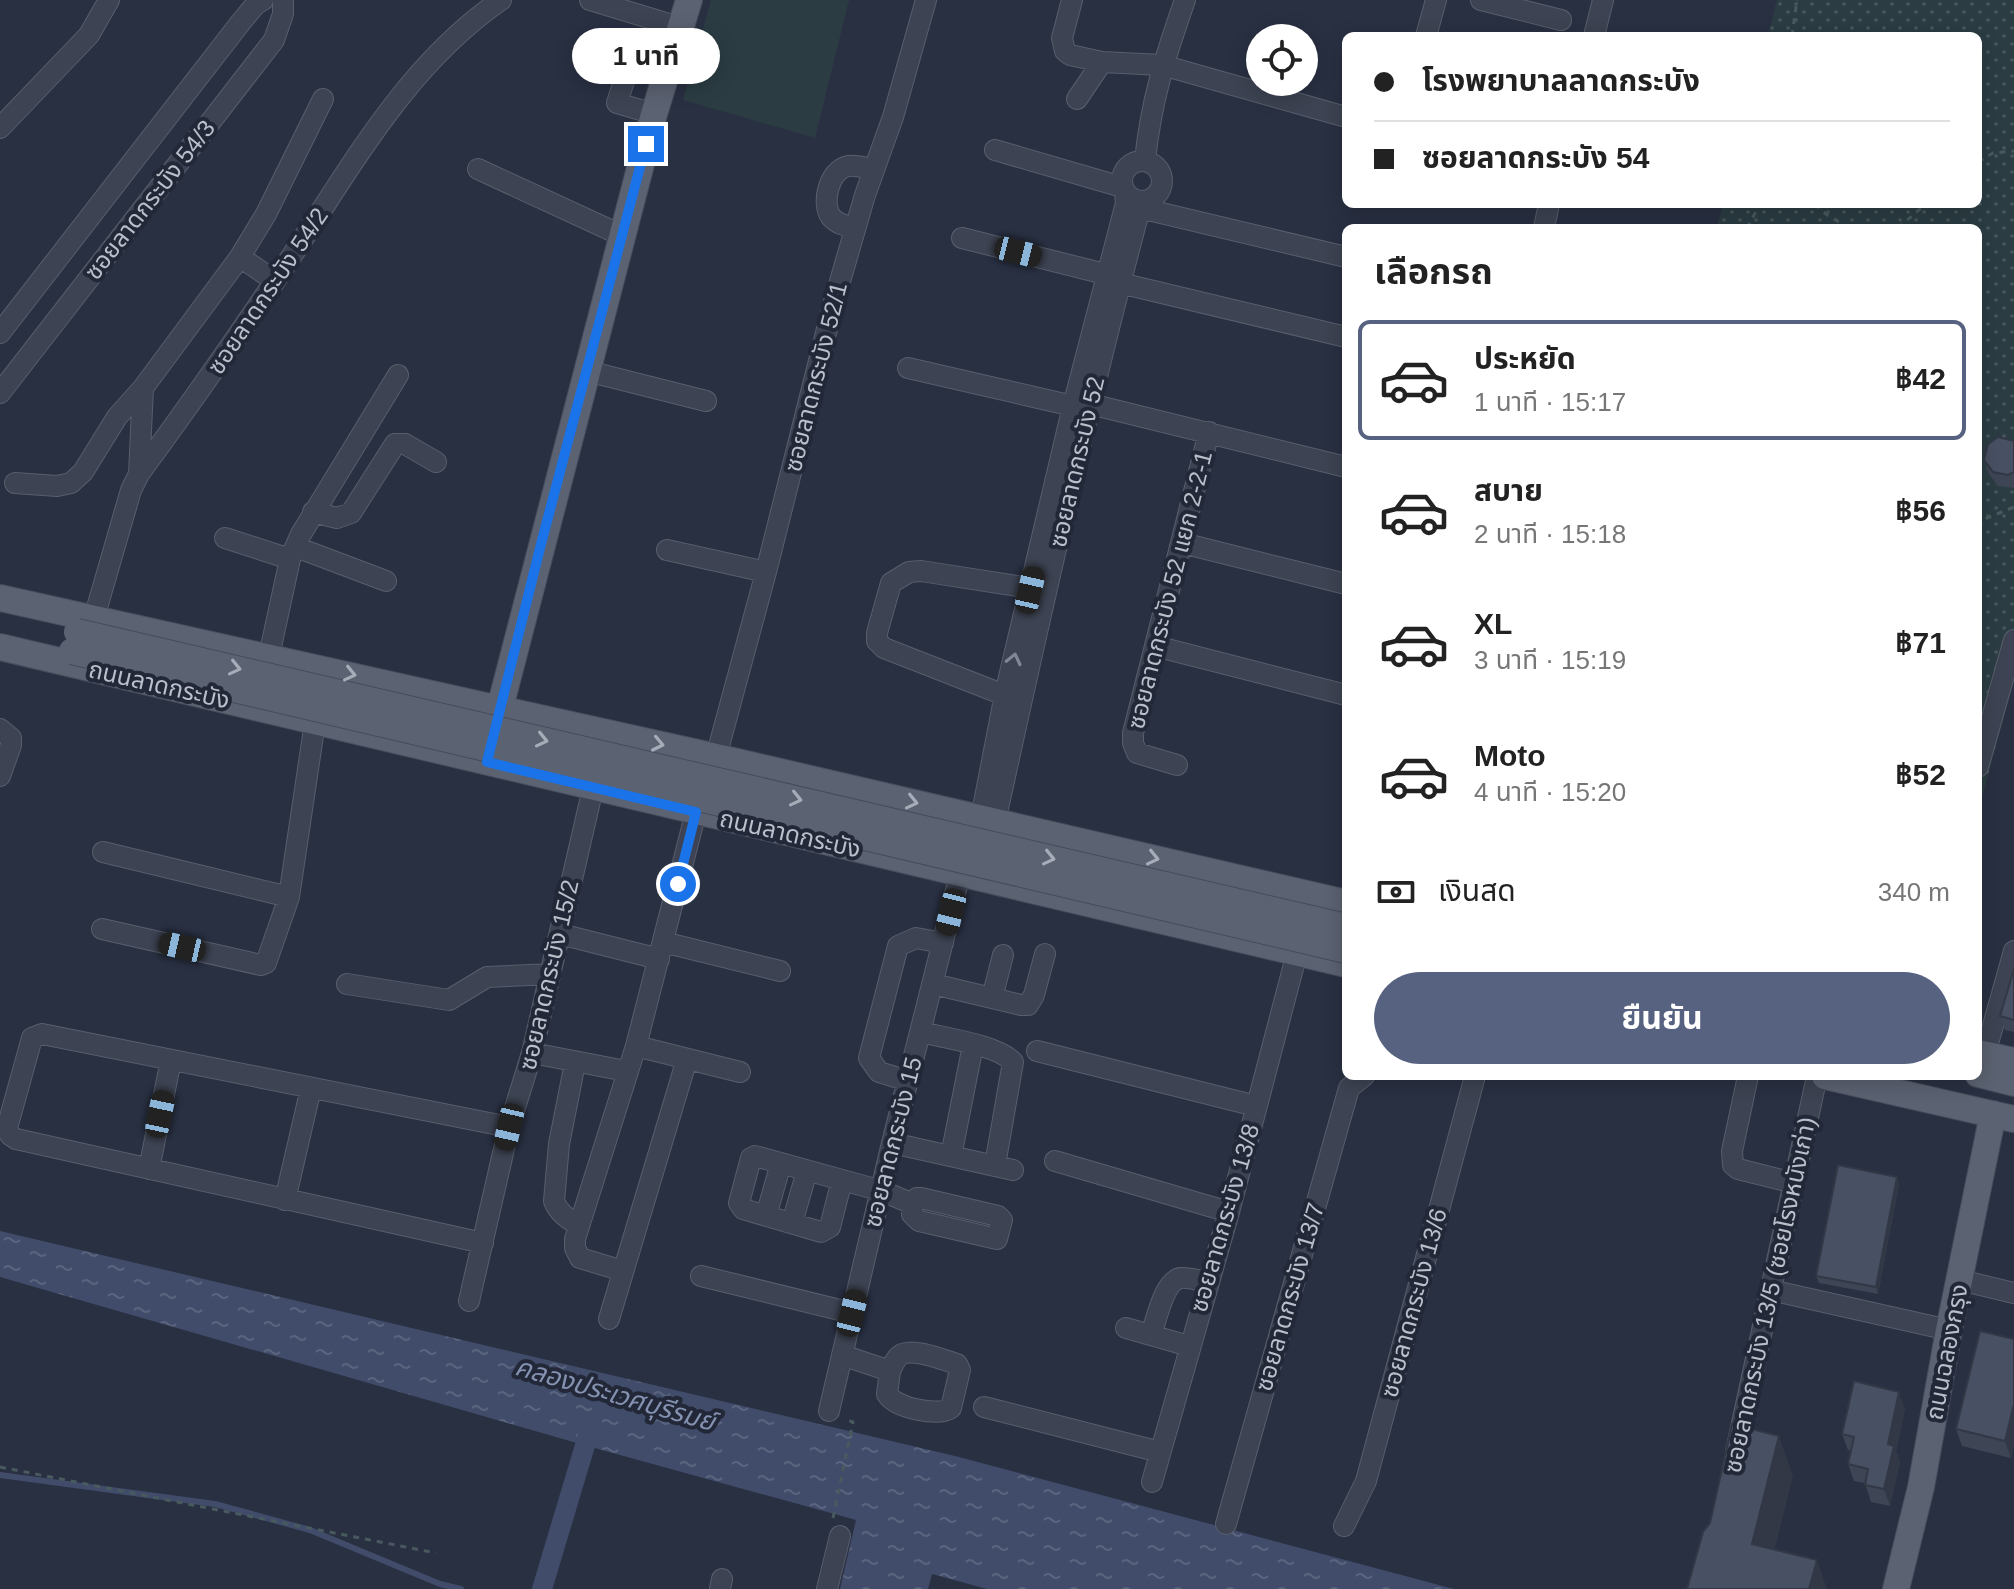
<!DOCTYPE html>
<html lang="th">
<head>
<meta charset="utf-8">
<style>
	:root { --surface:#fff; --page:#f2f2f2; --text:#222; --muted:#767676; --line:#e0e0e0; --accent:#576280 }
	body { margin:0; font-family:Helvetica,"Noto Sans Thai",sans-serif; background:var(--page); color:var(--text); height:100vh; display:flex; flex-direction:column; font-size:30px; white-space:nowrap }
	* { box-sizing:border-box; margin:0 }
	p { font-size:26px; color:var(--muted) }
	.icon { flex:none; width:44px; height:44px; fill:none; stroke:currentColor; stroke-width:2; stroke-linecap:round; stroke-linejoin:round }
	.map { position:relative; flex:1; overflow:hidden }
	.sheet { position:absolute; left:1342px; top:224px; width:640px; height:856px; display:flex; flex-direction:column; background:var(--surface); border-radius:12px; box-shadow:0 4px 20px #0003 }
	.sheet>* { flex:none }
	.hud { position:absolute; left:1342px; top:32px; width:640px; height:176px; border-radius:12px; box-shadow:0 4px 20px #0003; display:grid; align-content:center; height:176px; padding:0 32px; background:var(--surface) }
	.fabs { position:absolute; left:1246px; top:24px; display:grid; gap:16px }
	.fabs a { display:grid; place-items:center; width:72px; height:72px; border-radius:50%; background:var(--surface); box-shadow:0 4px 20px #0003; font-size:40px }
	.end { position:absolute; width:36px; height:36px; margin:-18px; border:10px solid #1a73e8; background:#fff; box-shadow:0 0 0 4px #fff }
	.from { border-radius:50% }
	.bubble { position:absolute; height:56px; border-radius:28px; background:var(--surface); box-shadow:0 4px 20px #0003; font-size:26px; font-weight:700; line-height:56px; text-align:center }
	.car { position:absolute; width:24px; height:48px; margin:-24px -12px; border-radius:10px; box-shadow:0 0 6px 2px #0007; background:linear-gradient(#222 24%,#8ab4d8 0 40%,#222 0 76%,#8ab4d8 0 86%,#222 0) }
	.hud b { display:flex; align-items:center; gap:28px; height:76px; font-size:30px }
	.hud b+b { border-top:2px solid var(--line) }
	.hud i { width:20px; height:20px; background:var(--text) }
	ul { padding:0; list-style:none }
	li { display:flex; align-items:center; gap:24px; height:120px; margin:0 16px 12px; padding:0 16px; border:4px solid transparent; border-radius:12px }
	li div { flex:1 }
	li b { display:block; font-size:30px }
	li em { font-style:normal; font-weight:700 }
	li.on { border-color:var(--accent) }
	li>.icon { width:72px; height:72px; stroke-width:1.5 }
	h2 { padding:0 32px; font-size:36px; line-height:96px }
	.pay { display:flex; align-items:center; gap:20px; height:88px; padding:0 32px; font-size:30px }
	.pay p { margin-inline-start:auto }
	.button { display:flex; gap:16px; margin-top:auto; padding:16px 32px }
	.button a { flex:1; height:92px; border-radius:48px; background:var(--accent); color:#fff; font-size:32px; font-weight:700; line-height:92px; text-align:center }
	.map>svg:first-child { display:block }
</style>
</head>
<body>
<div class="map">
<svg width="2014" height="1589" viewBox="0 0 2014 1589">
	<defs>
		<pattern id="park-dots" width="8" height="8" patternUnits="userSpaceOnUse" patternTransform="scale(2)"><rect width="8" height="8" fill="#2b3d43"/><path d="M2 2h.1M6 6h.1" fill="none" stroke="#48575d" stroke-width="1.8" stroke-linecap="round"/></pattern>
		<pattern id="water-ripples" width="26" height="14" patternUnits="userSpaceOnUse" patternTransform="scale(2)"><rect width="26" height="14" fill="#404c6a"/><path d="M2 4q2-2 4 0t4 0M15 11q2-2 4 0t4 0" fill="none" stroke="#5a647e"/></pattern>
	</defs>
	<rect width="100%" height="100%" fill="#293042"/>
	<!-- grass -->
	<path fill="#2b3d43" d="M711,0H849L815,138L683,100Z"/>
	<!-- park -->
	<path fill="url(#park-dots)" d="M1777,0H2014V680L1978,812V228H1717L1723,204H1978V36H1768Z"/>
	<!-- water -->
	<path fill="url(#water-ripples)" d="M0,1231L959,1457L1454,1589H987L932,1574L928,1589H840L856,1520L584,1445L0,1277Z"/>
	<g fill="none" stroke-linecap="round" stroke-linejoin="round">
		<!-- stream -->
		<path stroke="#404c6a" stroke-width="6" d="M0,1475L215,1504L310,1530L440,1584L461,1589"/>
		<!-- canal -->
		<path stroke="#404c6a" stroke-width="20" d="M542,1589L592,1422"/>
		<defs>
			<path id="minor" d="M590,0L682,28
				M1072,0L1062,38L1065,51L1070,55L1102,62L1162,65L1346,117
				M1481,0L1561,20
				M1426,36L1436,0
				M1594,36L1603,0
				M636,43L617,103L654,114
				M1077,99L1102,62
				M0,128L89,35L109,0
				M995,150L1122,187
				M1122 181a20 20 0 1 1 40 0a20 20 0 1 1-40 0Z
				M1145,161C1151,101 1165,57 1185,0
				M478,169L623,236
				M1140,208L1346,257
				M855,228C846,226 837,224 831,217C821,203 829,170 848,166C855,165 866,168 874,169
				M1544,228L1549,204
				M962,238L1101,273L1120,283L1346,337
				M240,257L266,214L323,99
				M0,333L241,22L256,4L263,0
				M908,368L1073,406L1082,402L1346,467
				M587,371L706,401
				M0,393L274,40L283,14V0
				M139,474L143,388
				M15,483L57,486L71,483L83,472L117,417L143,388L240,257L275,281
				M313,512L337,518L351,513L395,444H405L436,462
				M225,538L290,559
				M1182,543L1346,584
				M296,547L386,581
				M667,550L766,572
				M94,618L131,490L139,474C192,402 243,329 293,254C354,162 408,64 501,0
				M1155,646L1346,695
				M269,656L290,559L301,534L398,375
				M1017,700L884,648L877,641V633L891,583L909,572L921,571L1024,587L1039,594
				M0,729L11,738V745L0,776
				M716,757L766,572L832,309L865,195L893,117L926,0
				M1177,765L1137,753L1133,743V733L1209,432
				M1978,767L2014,640
				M981,818L1005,694L1073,406L1126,203L1125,193
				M995,822C1040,616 1086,411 1140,208L1148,201
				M103,852L289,897
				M102,929L261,965L266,963L289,897L315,722
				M560,934L659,959
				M663,942L780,971
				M347,984L449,1000L487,977L550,974
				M933,984L1021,1005H1028L1034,995L1045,954
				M992,998L1003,955
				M921,1032C944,1038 998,1045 1013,1062L995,1165
				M636,1046L740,1072
				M1037,1051L1256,1106
				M532,1053L626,1071
				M1985,1054L2014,951
				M575,1063L559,1144L554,1201C559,1214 569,1219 579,1226
				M1748,1076L1732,1151L1733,1165L1738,1169L1794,1183
				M908,1081L879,1072L869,1058L898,946L916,938L943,943
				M892,1143L1013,1170
				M951,1156L973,1045
				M1055,1161L1229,1212
				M149,1169L171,1060
				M842,1180L830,1227L821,1232L743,1209L739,1203L751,1158L755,1156L882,1191L913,1204L917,1198H921L998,1216L1002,1220L997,1239L919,1221L912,1214L913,1204
				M285,1200L311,1088
				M766,1216L781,1163
				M792,1223L807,1171
				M483,1243L16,1139L10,1135L7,1128L32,1038L42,1034L509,1127
				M623,1271L580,1258L575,1248V1239L636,1046L696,812
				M701,1276L852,1313
				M1960,1280L2014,1293
				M1770,1290L1949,1330
				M469,1301L509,1127L532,1053L593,788
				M609,1319L687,1059
				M1126,1328L1189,1346
				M1151,1335C1156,1321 1164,1280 1181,1278C1189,1277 1200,1281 1207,1282
				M842,1355L890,1371L887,1394C895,1408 939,1417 951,1408L960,1370L957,1364C943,1360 916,1348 902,1354C896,1357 893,1365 890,1371
				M984,1407L1160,1452
				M829,1411L892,1143L960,874
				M1736,1451L1817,1076
				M1152,1482L1229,1212L1297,953
				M1226,1524L1349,1088L1364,1076
				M1344,1526L1366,1481L1475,1076
				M720,1589L722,1579
				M827,1589L840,1536"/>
			<path id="major" d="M0,598L716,757L1346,903
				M0,647L1346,964
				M496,723L654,114L689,0
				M1978,1053L2014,1061
				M1978,1074L2014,1083
				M1825,1076L2014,1119
				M1896,1589L1921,1487L1949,1330L1993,1114"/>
		</defs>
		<!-- minor casing -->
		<use href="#minor" stroke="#585e6c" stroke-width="22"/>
		<!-- major casing -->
		<use href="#major" stroke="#474c5b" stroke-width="28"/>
		<!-- path -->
		<path stroke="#495a5f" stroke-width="3" stroke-dasharray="6 6" stroke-linecap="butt" d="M1792,36L1797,0
			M1978,162L1993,153L2014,151
			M1815,204L1827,215L1849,228
			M1747,228L1760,204
			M1898,228L1926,204
			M1978,528L1987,518L2014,507
			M1978,668H1980
			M0,1467L436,1553
			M833,1518L853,1422L847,1420"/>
		<!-- minor -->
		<use href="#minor" stroke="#3d4352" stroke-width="20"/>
		<!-- major -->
		<use href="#major" stroke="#5b6271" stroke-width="26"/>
		<defs>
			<path id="major-bridge" d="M77,632L1346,927
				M72,651L1346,950"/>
		</defs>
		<!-- major-bridge casing -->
		<use href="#major-bridge" stroke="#474c5b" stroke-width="28" stroke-linecap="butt"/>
		<!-- major-bridge -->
		<use href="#major-bridge" stroke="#5b6271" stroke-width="26"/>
	</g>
	<!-- wall -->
	<path fill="#3e4555" d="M2014,441V488L1998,486L1989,474L1984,460Z
		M2014,969V1032L2005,1030L2000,1016Z
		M1897,1177L1899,1184L1878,1294L1819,1283L1816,1276Z
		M2014,1339V1445L2011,1458L1962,1446L1956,1429Z
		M1905,1409L1896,1451L1900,1462L1890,1506L1871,1502L1865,1483L1854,1481L1848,1464L1851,1451L1848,1450L1842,1434Z"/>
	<!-- shaded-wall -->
	<path fill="#323845" d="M1897,1177L1899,1184L1878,1294L1876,1287Z
		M1899,1392L1905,1409L1896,1451L1900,1462L1890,1506L1884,1489L1888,1444Z
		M2014,1404V1445L2011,1458L2005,1441Z
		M1779,1436L1793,1476L1766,1584L1752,1544Z
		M1817,1560L1827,1589H1809Z"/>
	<!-- building -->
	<path fill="#485063" stroke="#323845" stroke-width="2" d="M1998,437L2014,441V472L2008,475L1993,472L1984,460L1988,444Z
		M2014,969V1020L2000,1016Z
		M1838,1165L1897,1177L1876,1287L1816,1276Z
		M1980,1331L2014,1339V1404L2005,1441L1956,1429Z
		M1854,1381L1899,1392L1888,1444L1894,1446L1884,1489L1865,1485L1868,1469L1848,1464L1854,1437L1842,1434Z
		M1732,1424L1779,1436L1752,1544L1817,1560L1809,1589H1687L1703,1532L1710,1523Z"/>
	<!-- one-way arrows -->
	<defs><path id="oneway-chevron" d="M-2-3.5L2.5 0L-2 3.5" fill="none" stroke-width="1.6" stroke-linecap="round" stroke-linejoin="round" transform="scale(2)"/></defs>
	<use stroke="#828795" href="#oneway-chevron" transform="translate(1014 659) rotate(-77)"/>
	<g stroke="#a7acb9">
		<use href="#oneway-chevron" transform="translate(235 668) rotate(13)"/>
		<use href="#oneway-chevron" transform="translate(350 674) rotate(13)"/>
		<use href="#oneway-chevron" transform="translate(542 740) rotate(13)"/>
		<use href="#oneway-chevron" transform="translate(658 744) rotate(12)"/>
		<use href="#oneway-chevron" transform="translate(796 799) rotate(13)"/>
		<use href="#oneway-chevron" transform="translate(912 802) rotate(13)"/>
		<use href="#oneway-chevron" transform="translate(1049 858) rotate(13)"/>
		<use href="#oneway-chevron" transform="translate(1153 858) rotate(13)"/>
	</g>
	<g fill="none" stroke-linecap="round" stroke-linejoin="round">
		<!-- route -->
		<path stroke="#1a73e8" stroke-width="10" d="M646,144L540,548L487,762L696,812L678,884"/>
	</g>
	<g text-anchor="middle" stroke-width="8" stroke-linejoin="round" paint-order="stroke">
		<!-- street labels -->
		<g font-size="24" fill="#babfcb" stroke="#222837">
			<text transform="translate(150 200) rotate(-52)" y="8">ซอยลาดกระบัง 54/3</text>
			<text transform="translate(268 291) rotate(-56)" y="8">ซอยลาดกระบัง 54/2</text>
			<text transform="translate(816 377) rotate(-76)" y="8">ซอยลาดกระบัง 52/1</text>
			<text transform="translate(1077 462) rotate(-77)" y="8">ซอยลาดกระบัง 52</text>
			<text transform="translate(1170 590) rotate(-76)" y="8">ซอยลาดกระบัง 52 แยก 2-2-1</text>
			<text transform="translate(159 685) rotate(13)" y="8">ถนนลาดกระบัง</text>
			<text transform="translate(790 834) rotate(13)" y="8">ถนนลาดกระบัง</text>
			<text transform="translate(549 975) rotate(-77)" y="8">ซอยลาดกระบัง 15/2</text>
			<text transform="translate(893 1142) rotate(-76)" y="8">ซอยลาดกระบัง 15</text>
			<text transform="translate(1225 1218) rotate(-74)" y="8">ซอยลาดกระบัง 13/8</text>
			<text transform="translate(1770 1295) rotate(-78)" y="8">ซอยลาดกระบัง 13/5 (ซอยโรงหนังเก่า)</text>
			<text transform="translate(1290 1297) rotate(-74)" y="8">ซอยลาดกระบัง 13/7</text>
			<text transform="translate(1414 1303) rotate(-75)" y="8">ซอยลาดกระบัง 13/6</text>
			<text transform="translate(1947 1352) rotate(-79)" y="8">ถนนฉลองกรุง</text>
		</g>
		<!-- water labels -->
		<g font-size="26" font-style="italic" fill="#8491b1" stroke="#222837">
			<text transform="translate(615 1394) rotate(16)" y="9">คลองประเวศบุรีรมย์</text>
		</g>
	</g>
</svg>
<div class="fabs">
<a><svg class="icon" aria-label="locate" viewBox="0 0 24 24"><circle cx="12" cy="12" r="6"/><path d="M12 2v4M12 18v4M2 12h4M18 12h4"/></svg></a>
</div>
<i class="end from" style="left:678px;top:884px"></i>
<i class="end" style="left:646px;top:144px"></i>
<div class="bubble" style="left:572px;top:28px;width:148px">1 นาที</div>
<i class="car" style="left:1018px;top:252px;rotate:104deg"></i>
<i class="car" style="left:1030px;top:590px;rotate:13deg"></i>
<i class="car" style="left:951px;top:912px;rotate:194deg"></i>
<i class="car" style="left:182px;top:947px;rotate:283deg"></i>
<i class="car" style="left:160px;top:1114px;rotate:12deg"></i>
<i class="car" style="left:509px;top:1127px;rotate:193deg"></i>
<i class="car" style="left:852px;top:1313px;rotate:14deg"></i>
<div class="hud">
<b><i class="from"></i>โรงพยาบาลลาดกระบัง</b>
<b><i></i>ซอยลาดกระบัง 54</b>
</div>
<section class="sheet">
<h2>เลือกรถ</h2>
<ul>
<li class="on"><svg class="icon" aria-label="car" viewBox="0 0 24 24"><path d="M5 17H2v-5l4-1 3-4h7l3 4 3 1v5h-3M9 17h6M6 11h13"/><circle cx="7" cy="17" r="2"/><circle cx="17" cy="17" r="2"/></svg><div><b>ประหยัด</b><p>1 นาที · 15:17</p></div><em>฿42</em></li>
<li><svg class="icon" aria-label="car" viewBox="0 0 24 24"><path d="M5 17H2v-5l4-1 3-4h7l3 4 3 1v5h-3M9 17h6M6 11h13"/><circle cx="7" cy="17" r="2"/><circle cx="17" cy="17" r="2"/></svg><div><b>สบาย</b><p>2 นาที · 15:18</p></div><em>฿56</em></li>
<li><svg class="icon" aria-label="car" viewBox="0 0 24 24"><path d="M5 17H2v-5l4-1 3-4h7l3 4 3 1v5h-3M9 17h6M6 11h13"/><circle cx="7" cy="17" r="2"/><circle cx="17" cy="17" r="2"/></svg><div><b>XL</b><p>3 นาที · 15:19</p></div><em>฿71</em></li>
<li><svg class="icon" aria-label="car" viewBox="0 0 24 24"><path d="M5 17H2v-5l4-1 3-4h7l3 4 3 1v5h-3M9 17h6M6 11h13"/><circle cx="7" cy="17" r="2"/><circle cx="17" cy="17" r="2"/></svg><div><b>Moto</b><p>4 นาที · 15:20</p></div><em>฿52</em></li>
</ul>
<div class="pay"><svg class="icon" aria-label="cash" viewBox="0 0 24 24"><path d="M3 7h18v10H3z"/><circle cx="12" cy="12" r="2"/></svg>เงินสด<p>340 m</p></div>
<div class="button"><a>ยืนยัน</a></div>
</section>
</div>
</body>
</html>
